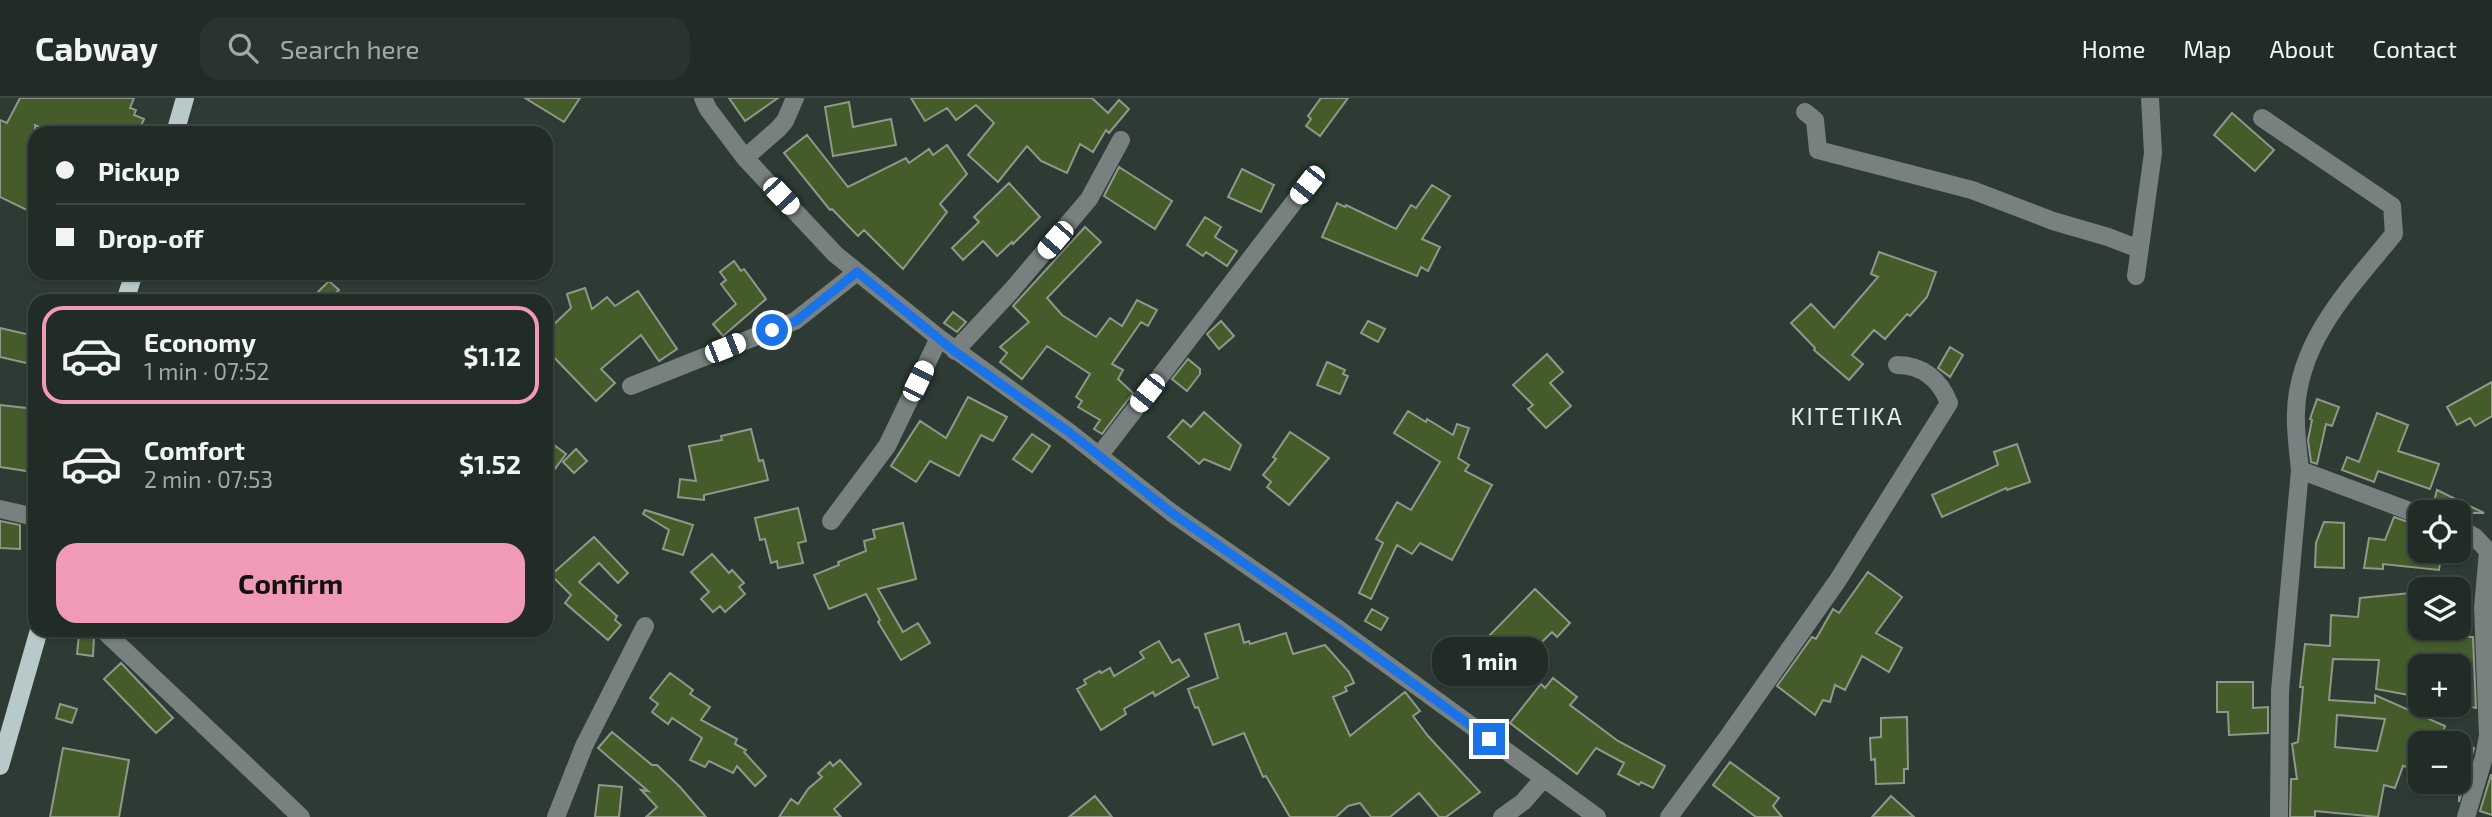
<!DOCTYPE html>
<html lang="en">
<head>
<meta charset="utf-8">
<style>
	:root { --surface:#222c27; --page:#2a342f; --text:#f1f3f6; --muted:#a2a7a7; --line:#3f4844; --accent:#f09ab5 }
	body { margin:0; font-family:"Exo 2",sans-serif; background:var(--page); color:var(--text); height:100vh; display:flex; flex-direction:column; font-size:26px; white-space:nowrap }
	* { box-sizing:border-box; margin:0 }
	p { font-size:23px; color:var(--muted) }
	.icon { flex:none; width:38px; height:38px; fill:none; stroke:currentColor; stroke-width:2; stroke-linecap:round; stroke-linejoin:round }
	.map { position:relative; flex:1; overflow:hidden }
	.sheet { position:absolute; left:28px; top:196px; width:525px; height:343px; display:flex; flex-direction:column; background:var(--surface); border-radius:21px; box-shadow:0 2px 5px #0004,0 0 0 2px var(--line) }
	.sheet>* { flex:none }
	.hud { position:absolute; left:28px; top:28px; width:525px; height:154px; border-radius:21px; box-shadow:0 2px 5px #0004,0 0 0 2px var(--line); display:grid; align-content:center; height:154px; padding:0 28px; background:var(--surface) }
	.controls { position:absolute; left:2408px; top:402px; display:grid; gap:14px }
	.controls a { display:grid; place-items:center; width:63px; height:63px; border-radius:14px; background:var(--surface); box-shadow:0 2px 5px #0004,0 0 0 2px var(--line); font-size:35px }
	.end { position:absolute; width:32px; height:32px; margin:-16px; border:9px solid #1a73e8; background:#fff; box-shadow:0 0 0 4px #fff }
	.from { border-radius:50% }
	.bubble { position:absolute; height:49px; border-radius:21px; background:var(--surface); box-shadow:0 2px 5px #0004,0 0 0 2px var(--line); font-size:23px; font-weight:700; line-height:49px; text-align:center }
	.car { position:absolute; width:21px; height:42px; margin:-21px -10px; border-radius:9px; box-shadow:0 0 5px 2px #0007; background:linear-gradient(#fff 24%,#345 0 40%,#fff 0 76%,#345 0 86%,#fff 0) }
	.hud b { display:flex; align-items:center; gap:24px; height:66px; font-size:26px }
	.hud b+b { border-top:2px solid var(--line) }
	.hud i { width:18px; height:18px; background:var(--text) }
	ul { padding:12px 0 0; list-style:none }
	li { display:flex; align-items:center; gap:21px; height:98px; margin:0 14px 10px; padding:0 14px; border:4px solid transparent; border-radius:21px }
	li div { flex:1 }
	li b { display:block; font-size:26px }
	li em { font-style:normal; font-weight:700 }
	li.selected { border-color:var(--accent) }
	li>.icon { width:63px; height:63px; stroke-width:1.5 }
	.primary-button { display:flex; gap:14px; margin-top:auto; padding:14px 28px }
	.primary-button a { flex:1; height:80px; border-radius:21px; background:var(--accent); color:#111; font-size:28px; font-weight:700; line-height:80px; text-align:center }
	header { display:flex; align-items:center; gap:42px; box-sizing:border-box; height:98px; padding:0 35px; background:var(--surface); border-bottom:2px solid var(--line) }
	header strong { font-size:33px }
	nav { display:flex; gap:38px; margin-inline-start:auto; font-size:24px }
	.search { width:490px; height:63px; background:var(--page); display:flex; align-items:center; gap:18px; box-sizing:border-box; padding:0 24px; border-radius:21px; color:var(--muted); font-size:26px }
	.map>svg:first-child { display:block }
</style>
</head>
<body>
<header>
<strong>Cabway</strong>
<div class="search"><svg class="icon" aria-label="search" viewBox="0 0 24 24"><circle cx="10" cy="10" r="6"/><path d="M15 15l6 6"/></svg>Search here</div>
<nav><a>Home</a><a>Map</a><a>About</a><a>Contact</a></nav>
</header>
<div class="map">
<svg width="2492" height="719" viewBox="0 0 2492 719">
	<rect width="100%" height="100%" fill="#2d3b34"/>
	<!-- building -->
	<path fill="#445c2a" stroke="#91988a" stroke-width="2" fill-rule="evenodd" d="M20,0H134L130,10L136,12L134,17L144,21L138,35H52L35,27V116L0,99V22L7,25Z
		M525,0H580L564,24Z
		M729,0H778L745,23Z
		M911,0H1092L1108,15L1119,2L1129,11L1109,35L1106,32L1093,54L1080,46L1067,75L1041,63L1027,48L998,84L968,57L994,25L976,7L956,22L947,10L925,23Z
		M1321,0H1348L1320,38L1306,28L1311,21L1308,18Z
		M849,4L853,29L891,21L896,47L833,58L825,9Z
		M2232,15L2274,52L2255,73L2214,37Z
		M807,37L848,89L906,60L909,65L929,51L933,57L947,47L967,76L940,106L947,114L903,171L864,132L858,138L832,111L830,112L784,55Z
		M1119,69L1172,103L1155,131L1104,98Z
		M1242,71L1274,87L1261,114L1228,99Z
		M1009,85L1040,119L1013,146L1012,144L997,158L983,143L963,162L952,150L979,124L974,119Z
		M1432,87L1450,98L1422,141L1440,149L1428,173L1421,169L1417,178L1322,139L1337,105L1345,109L1346,107L1396,131L1411,107L1416,110Z
		M1205,119L1221,129L1215,139L1237,153L1227,168L1206,154L1203,158L1187,147Z
		M1085,129L1101,144L1047,200L1062,217L1096,239L1110,220L1122,228L1137,202L1157,212L1148,228L1141,224L1112,266L1123,272L1118,281L1133,295L1102,336L1094,331L1100,322L1078,309L1082,303L1076,299L1090,276L1047,248L1022,281L1000,264L1007,255L1000,249L1029,224L1013,208Z
		M1879,154L1936,174L1927,199L1910,218L1907,216L1885,241L1874,232L1852,257L1863,266L1849,282L1814,252L1815,250L1791,225L1811,206L1834,230L1878,179L1871,176Z
		M734,163L741,173L744,171L766,201L723,238L713,226L736,206L721,186L726,182L720,174Z
		M329,183L339,192L327,203H309Z
		M585,190L592,211L607,199L615,208L638,193L677,251L659,263L641,237L601,271L615,285L596,303L546,251V234L571,210L567,196Z
		M953,214L966,224L957,234L944,225Z
		M1221,223L1234,238L1219,251L1207,236Z
		M1368,223L1385,231L1378,244L1361,235Z
		M0,230L35,238V267L0,259Z
		M1950,249L1963,257L1950,279L1938,270Z
		M1547,256L1563,274L1550,285L1571,308L1546,330L1528,311L1533,307L1513,287Z
		M1188,261L1200,271V276L1187,293L1172,281Z
		M1327,264L1345,272L1343,276L1348,278L1340,296L1317,287Z
		M2492,284V318L2475,328L2470,320L2457,327L2447,309Z
		M968,299L1007,319L993,343L981,337L959,378L930,363L916,384L891,368L920,323L946,340Z
		M2317,301L2339,309L2332,328L2326,326L2317,366L2311,364L2308,342L2312,322L2310,321Z
		M0,307L35,311L33,374L0,369Z
		M1408,313L1426,324L1427,321L1453,337L1457,326L1469,330L1458,360L1469,367L1465,373L1492,387L1452,462L1420,445L1412,456L1397,447L1371,501L1359,495L1383,445L1376,441L1397,404L1411,412L1440,364L1394,335Z
		M1204,314L1241,347L1230,372L1204,361L1199,366L1168,339L1183,322L1191,329Z
		M2377,315L2408,327L2398,353L2439,366L2430,391L2378,373L2374,384L2342,372L2347,359L2359,364Z
		M751,331L759,363L763,362L768,382L704,397V402L678,399L680,381L696,383L689,348L722,342L721,338Z
		M1290,334L1329,360L1289,407L1267,389L1271,384L1263,377L1276,361L1273,359Z
		M1032,336L1050,348L1032,374L1013,361Z
		M546,341L566,356L546,383Z
		M2017,346L2030,384L2007,392L2006,390L1942,419L1932,397L1998,367L1994,354Z
		M576,351L587,363L574,375L563,364Z
		M2437,392L2484,415H2431Z
		M798,410L806,443L798,445L803,465L778,470L777,463L771,465L765,441L760,442L755,420Z
		M645,412L693,427L683,457L663,451L669,432L643,416Z
		M2394,419L2420,428V453H2442L2439,472L2383,466V471L2364,470L2369,440L2385,442Z
		M0,423L20,427V451L0,450Z
		M2324,424L2344,425V470L2315,469L2316,445Z
		M903,425L916,481L878,491L903,534L918,525L930,545L901,562L878,524L880,522L866,496L829,511L814,477L839,467L838,464L866,453L864,443L875,440L873,432Z
		M594,439L628,475L618,485L599,465L579,484L617,518L615,522L621,527L608,542L565,505L571,497L551,477Z
		M712,456L729,475L732,472L744,485L739,489L745,496L725,514L720,508L713,514L701,501L709,494L691,474Z
		M1868,474L1902,499L1876,535L1902,550L1889,574L1862,558L1845,592L1835,587L1830,604L1823,602L1815,617L1777,588L1812,539L1816,541L1833,511L1839,515Z
		M1535,491L1570,525L1557,539L1552,534L1524,562L1509,547L1503,554L1488,539Z
		M2420,494V530H2455L2456,539H2473L2476,610L2459,606V560H2420V599L2376,591L2379,562L2333,561L2329,602L2375,605V597L2445,628L2443,634L2474,650L2459,704V646H2420V668L2410,662L2408,669L2403,668L2395,690L2384,687L2378,719L2315,713V719H2290L2291,681H2297L2292,646L2298,644L2303,589H2300L2305,546L2330,548L2331,517L2358,519L2360,500ZM2337,617L2385,621L2377,653L2335,649Z
		M1372,511L1388,520L1381,532L1365,523Z
		M1239,526L1244,545L1249,543L1250,546L1286,535L1293,556L1325,547L1349,574L1354,585L1345,589L1347,593L1333,599L1350,638L1405,594L1420,613L1413,618L1428,638L1480,694L1446,719H1439L1419,695L1390,719H1371L1360,705L1348,708L1336,719H1290L1266,678L1263,679L1244,635L1213,647L1198,609L1195,610L1188,591L1218,580L1205,536Z
		M79,537L94,539L93,558L77,556Z
		M1159,543L1172,565L1179,561L1189,578L1155,598L1153,594L1124,611L1126,616L1101,632L1077,591L1086,586L1084,582L1100,573L1101,575L1110,570L1114,578L1144,560L1140,554Z
		M121,565L173,620L156,635L104,581Z
		M670,575L693,592L690,596L710,609L701,622L737,641L735,646L746,652L744,654L766,678L755,688L737,668L733,675L709,663L705,669L690,662L702,640L672,620L668,626L652,614L658,606L650,600Z
		M1553,580L1577,599L1570,607L1618,643L1665,668L1653,690L1641,684L1639,687L1618,676L1624,665L1596,650L1577,676L1510,625L1541,586L1545,590Z
		M2217,584H2253V610L2268,609V635L2229,637L2228,614H2217Z
		M60,606L77,611L72,625L56,620Z
		M1907,619L1908,671H1904V685L1876,686L1875,661L1871,662L1870,640L1881,639V620Z
		M612,634L652,667H657L680,689L706,719H646L657,709L641,692L648,693L598,650Z
		M63,650L129,662L119,719H50Z
		M840,662L861,686L834,711L841,719H779L791,701L798,706L808,691L822,679L818,675L830,664L833,668Z
		M1730,664L1779,700L1773,708L1782,719H1756L1713,687Z
		M2491,677H2492V717L2480,713Z
		M599,687L622,689L619,719H595Z
		M1095,698L1112,719H1069Z
		M1891,698L1914,719H1872Z"/>
	<g fill="none" stroke-linecap="round" stroke-linejoin="round">
		<!-- minor -->
		<path stroke="#788080" stroke-width="18" d="M703,0L708,11L745,60L835,156L939,240L1069,334L1172,415L1337,530L1597,719
			M1805,14L1815,22L1818,52L1972,92L2053,123L2108,139L2139,151
			M2262,20L2392,108L2394,136C2351,189 2299,241 2296,313C2295,332 2298,352 2300,372
			M745,60L778,31L785,23L795,0
			M2136,178L2153,55L2150,0
			M955,253L1011,193L1089,101L1121,42
			M631,288L795,223L857,174
			M1099,358L1307,87
			M0,411L35,419
			M831,423L887,348L939,240
			M2459,430L2475,439L2488,453L2483,510L2488,638L2484,659L2466,719
			M103,532L301,719
			M556,719L584,648L645,528
			M1502,719L1523,704L1544,680
			M1669,719L1727,640L1838,482L1949,305C1940,282 1923,267 1897,267
			M2279,719L2280,593L2300,372L2420,417"/>
		<!-- major -->
		<path stroke="#b7c9c9" stroke-width="18" d="M175,35L185,0
			M125,203L134,175
			M0,668L39,532"/>
	</g>
	<g fill="none" stroke-linecap="round" stroke-linejoin="round">
		<!-- route -->
		<path stroke="#1a73e8" stroke-width="9" d="M772,232L796,223L857,174L954,253L1069,334L1172,415L1337,530L1489,641"/>
	</g>
	<g text-anchor="middle" stroke-width="5" stroke-linejoin="round" paint-order="stroke">
		<!-- quarter labels -->
		<g font-size="24" letter-spacing="2" fill="#eaf3ee" stroke="#2d3b34">
			<text x="1847" y="327">KITETIKA</text>
		</g>
	</g>
</svg>
<div class="controls">
<a><svg class="icon" aria-label="locate" viewBox="0 0 24 24"><circle cx="12" cy="12" r="6"/><path d="M12 2v4M12 18v4M2 12h4M18 12h4"/></svg></a>
<a><svg class="icon" aria-label="layers" viewBox="0 0 24 24"><path d="M12 4l9 5-9 5-9-5zM3 14l9 5 9-5"/></svg></a>
<a>+</a>
<a>−</a>
</div>
<i class="end from" style="left:772px;top:232px"></i>
<i class="end" style="left:1489px;top:641px"></i>
<div class="bubble" style="left:1432px;top:539px;width:116px">1 min</div>
<i class="car" style="left:1307px;top:87px;rotate:218deg"></i>
<i class="car" style="left:781px;top:98px;rotate:137deg"></i>
<i class="car" style="left:1055px;top:142px;rotate:221deg"></i>
<i class="car" style="left:725px;top:250px;rotate:68deg"></i>
<i class="car" style="left:918px;top:283px;rotate:26deg"></i>
<i class="car" style="left:1147px;top:295px;rotate:218deg"></i>
<div class="hud">
<b><i class="from"></i>Pickup</b>
<b><i></i>Drop-off</b>
</div>
<section class="sheet">
<ul>
<li class="selected"><svg class="icon" aria-label="car" viewBox="0 0 24 24"><path d="M5 17H2v-5l4-1 3-4h7l3 4 3 1v5h-3M9 17h6M6 11h13"/><circle cx="7" cy="17" r="2"/><circle cx="17" cy="17" r="2"/></svg><div><b>Economy</b><p>1 min · 07:52</p></div><em>$1.12</em></li>
<li><svg class="icon" aria-label="car" viewBox="0 0 24 24"><path d="M5 17H2v-5l4-1 3-4h7l3 4 3 1v5h-3M9 17h6M6 11h13"/><circle cx="7" cy="17" r="2"/><circle cx="17" cy="17" r="2"/></svg><div><b>Comfort</b><p>2 min · 07:53</p></div><em>$1.52</em></li>
</ul>
<div class="primary-button"><a>Confirm</a></div>
</section>
</div>
</body>
</html>
